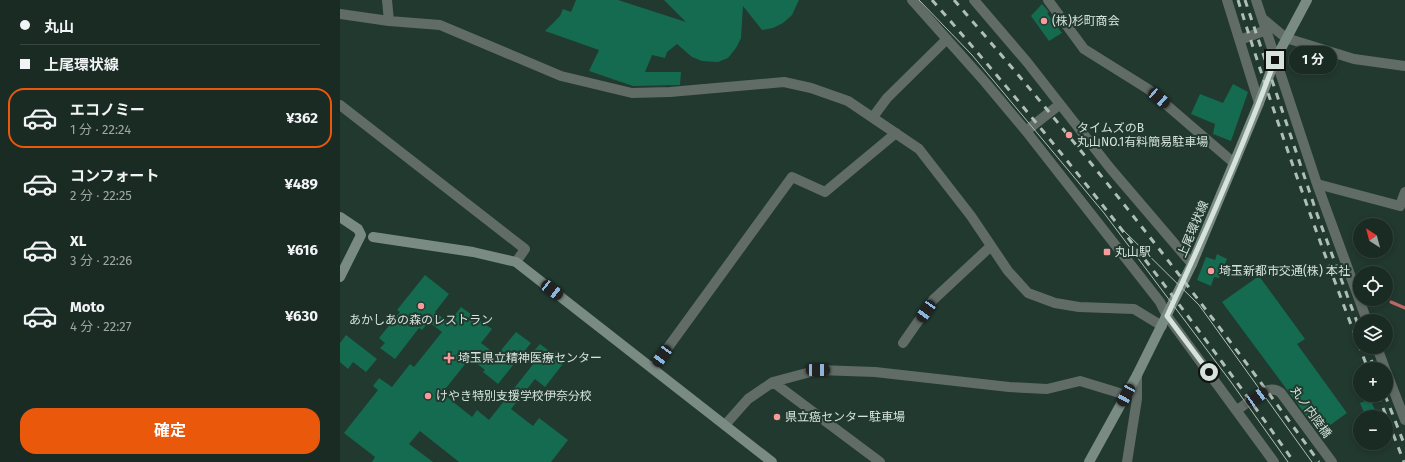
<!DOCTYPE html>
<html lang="ja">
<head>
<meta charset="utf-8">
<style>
	:root { --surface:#1a2b23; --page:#273730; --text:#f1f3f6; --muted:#9fa7a6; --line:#384741; --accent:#ea580c }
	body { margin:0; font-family:"Fira Sans","Noto Sans JP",sans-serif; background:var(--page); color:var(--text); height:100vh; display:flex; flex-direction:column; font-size:15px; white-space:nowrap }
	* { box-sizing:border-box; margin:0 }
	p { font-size:13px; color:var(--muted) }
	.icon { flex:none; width:22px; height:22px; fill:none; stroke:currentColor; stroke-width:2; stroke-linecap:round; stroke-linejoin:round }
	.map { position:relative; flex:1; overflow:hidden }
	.sheet { display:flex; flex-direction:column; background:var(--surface); width:340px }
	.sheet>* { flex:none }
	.hud { display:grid; align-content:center; height:88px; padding:0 20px; background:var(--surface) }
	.needle { width:26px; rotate:324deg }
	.buttons { position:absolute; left:1013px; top:218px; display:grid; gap:8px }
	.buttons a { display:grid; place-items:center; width:40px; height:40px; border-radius:50%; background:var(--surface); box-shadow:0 2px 6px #0003,0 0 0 1px var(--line); font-size:20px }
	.end { position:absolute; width:18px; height:18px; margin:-9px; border:5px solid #d5e3dc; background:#111; box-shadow:0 0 0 2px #111 }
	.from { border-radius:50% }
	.bubble { position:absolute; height:28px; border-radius:14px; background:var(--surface); box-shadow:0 2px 6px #0003,0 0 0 1px var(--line); font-size:13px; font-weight:700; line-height:28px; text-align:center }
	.car { position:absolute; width:12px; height:24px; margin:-12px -6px; border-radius:5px; box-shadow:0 0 3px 1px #0007; background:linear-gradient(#222 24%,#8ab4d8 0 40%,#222 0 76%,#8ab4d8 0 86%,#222 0) }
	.hud b { display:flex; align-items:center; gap:14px; height:38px; font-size:15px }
	.hud b+b { border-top:1px solid var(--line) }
	.hud i { width:10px; height:10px; background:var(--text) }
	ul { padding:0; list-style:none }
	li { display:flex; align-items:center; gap:12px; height:60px; margin:0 8px 6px; padding:0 12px; border:2px solid transparent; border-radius:16px }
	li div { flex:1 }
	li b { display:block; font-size:15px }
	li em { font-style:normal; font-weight:700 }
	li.on { border-color:var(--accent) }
	li>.icon { width:36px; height:36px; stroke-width:1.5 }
	.button { display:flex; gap:8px; margin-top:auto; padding:8px 20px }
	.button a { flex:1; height:46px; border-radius:16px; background:var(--accent); color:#fff; font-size:16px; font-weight:700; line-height:46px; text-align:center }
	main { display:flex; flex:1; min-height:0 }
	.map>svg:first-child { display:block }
</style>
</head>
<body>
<main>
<section class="sheet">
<div class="hud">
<b><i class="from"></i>丸山</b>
<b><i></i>上尾環状線</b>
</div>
<ul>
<li class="on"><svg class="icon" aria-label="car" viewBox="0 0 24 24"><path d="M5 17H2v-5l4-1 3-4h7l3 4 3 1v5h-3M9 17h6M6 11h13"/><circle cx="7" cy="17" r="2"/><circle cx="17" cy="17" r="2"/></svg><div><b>エコノミー</b><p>1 分 · 22:24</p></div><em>¥362</em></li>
<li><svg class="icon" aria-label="car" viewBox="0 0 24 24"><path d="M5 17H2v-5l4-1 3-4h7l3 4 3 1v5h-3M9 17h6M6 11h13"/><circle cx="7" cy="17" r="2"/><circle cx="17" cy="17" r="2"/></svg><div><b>コンフォート</b><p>2 分 · 22:25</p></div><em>¥489</em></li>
<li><svg class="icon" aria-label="car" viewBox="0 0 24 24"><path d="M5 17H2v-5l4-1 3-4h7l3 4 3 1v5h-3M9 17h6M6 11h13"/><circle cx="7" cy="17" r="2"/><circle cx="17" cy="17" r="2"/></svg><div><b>XL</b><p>3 分 · 22:26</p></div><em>¥616</em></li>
<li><svg class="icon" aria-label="car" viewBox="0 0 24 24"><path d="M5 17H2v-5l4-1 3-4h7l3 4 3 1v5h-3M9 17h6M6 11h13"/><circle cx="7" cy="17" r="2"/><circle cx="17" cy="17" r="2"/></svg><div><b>Moto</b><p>4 分 · 22:27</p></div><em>¥630</em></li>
</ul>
<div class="button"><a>確定</a></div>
</section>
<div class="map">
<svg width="1065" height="462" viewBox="0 0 1065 462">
	<rect width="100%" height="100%" fill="#22392f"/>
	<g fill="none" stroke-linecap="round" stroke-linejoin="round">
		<!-- stream -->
		<path stroke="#bf6767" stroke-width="3" d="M1051,302L1065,308"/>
	</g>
	<!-- building -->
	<path fill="#146b50" d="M236,0H278L346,22L324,0H459L452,15L443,23L433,28L422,30L403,6L401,38L396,48L388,58L378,62L362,61L352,57L337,44L327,52L325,58L312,55L305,72H341L340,85L293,86L249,71L259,50L205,31L220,16L223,9L231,12Z
		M702,4L709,12L707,13L722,33L709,41L691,16Z
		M893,84L908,92L891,141L873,134L875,124L851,114L860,94L883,103Z
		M877,254L887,259L879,278L874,277L871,286L857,280L866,257L875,260Z
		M85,275L109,294L95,312L109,323L121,307L152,329L141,343L157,355L176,332L191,343L158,384L143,372L145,370L130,358L102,393L132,417L137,410L149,420L198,358L192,353L200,344L213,354L215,351L226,360L205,387L195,379L171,409L193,426L199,418L228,440L211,462H119L80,431L69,444L93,462H32L35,457L4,433L38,390L33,386L39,378L52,387L70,364L74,367L102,332L89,322L82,330L79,328L55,359L40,348L45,343L39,338L60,312L57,310Z
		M919,276L965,339L957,344L1007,413L979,433L882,302Z
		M6,335L37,359L26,372L13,362L8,369L0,362V343Z
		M1030,399L1032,403L1038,417H1026L1020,403Z"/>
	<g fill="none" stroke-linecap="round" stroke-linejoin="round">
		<!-- street -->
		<path stroke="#616c67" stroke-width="10" d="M47,0L49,21
			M572,0L645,82L686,131L820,302L827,316L934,462
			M634,0L687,62L770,168L852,264
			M708,0L744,49L808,89L894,163
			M887,0L919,103
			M916,0L977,184L1027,321
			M0,14L49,21L100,25L221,76L292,93L330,92L444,82L471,88L508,101L579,149L631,216L668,271L688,293L715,303L739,307L794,309L822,326
			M922,18L946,38L1014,59L1065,66
			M900,40L926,30
			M0,105L185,249L176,262
			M533,117L547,98L607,39
			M686,131L719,105
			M977,184L1060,206L1065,192
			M563,343L593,300L651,246
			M1037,347L1045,369
			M313,368L452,177L485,192L556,133
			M1046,371L1065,420
			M433,382L540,462
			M897,410C909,403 928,381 941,393L992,462
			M385,425L408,399L433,382L478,370L535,372L669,387L707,389L740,381L786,395
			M787,462L797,399V375"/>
		<!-- secondary -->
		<path stroke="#798b83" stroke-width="10" d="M0,217L18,229L21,235L0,277
			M33,237L133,252L176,262L432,462
			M749,462L797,375L852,264L919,103L935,60L967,0"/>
		<!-- tram -->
		<path stroke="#afbeb7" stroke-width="1" d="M579,0L632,55L764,213L891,382L948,462
			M779,226L859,305L972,462"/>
		<!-- rail -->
		<path stroke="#afbeb7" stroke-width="3" stroke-dasharray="7 7" stroke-linecap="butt" d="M592,0C721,147 841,302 954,462
			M614,0C743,148 864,303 979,462
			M898,0C937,125 981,247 1028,369
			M905,0L977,214L1020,330
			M1026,347L1035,369
			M1038,395L1064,462
			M1045,395L1065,446"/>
	</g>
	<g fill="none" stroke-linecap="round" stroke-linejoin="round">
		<!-- route -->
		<path stroke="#d5e3dc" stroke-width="5" d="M869,372L827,316C866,232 903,147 935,60"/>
	</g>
	<!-- markers -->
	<g fill="#f59b9a" stroke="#22392f" stroke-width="1.5">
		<circle cx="704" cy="21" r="4"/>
		<circle cx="729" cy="135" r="4"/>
		<rect x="763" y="248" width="8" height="8" rx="2"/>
		<circle cx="871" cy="271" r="4"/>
		<circle cx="81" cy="306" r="4"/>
		<path d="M107 352h4v4h4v4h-4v4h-4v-4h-4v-4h4z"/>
		<circle cx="88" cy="396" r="4"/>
		<circle cx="437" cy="417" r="4"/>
	</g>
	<g text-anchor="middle" stroke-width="4" stroke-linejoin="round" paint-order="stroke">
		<!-- poi labels -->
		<g font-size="12" fill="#d5e3dc" stroke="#22392f" text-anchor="start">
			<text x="712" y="25">(株)杉町商会</text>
			<text x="737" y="132">タイムズのB<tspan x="737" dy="14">丸山NO.1有料簡易駐車場</tspan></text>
			<text x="775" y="256">丸山駅</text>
			<text x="879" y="275">埼玉新都市交通(株) 本社</text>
			<text x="81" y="324" text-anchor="middle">あかしあの森のレストラン</text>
			<text x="118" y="362">埼玉県立精神医療センター</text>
			<text x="96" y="400">けやき特別支援学校伊奈分校</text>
			<text x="445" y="421">県立癌センター駐車場</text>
		</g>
		<!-- street labels -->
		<g font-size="12" fill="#d5e3dc" stroke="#22392f">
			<text transform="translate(853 229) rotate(-67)" y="4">上尾環状線</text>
			<text transform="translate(971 412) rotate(54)" y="4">丸ノ内陸橋</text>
		</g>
	</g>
</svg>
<div class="buttons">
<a><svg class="needle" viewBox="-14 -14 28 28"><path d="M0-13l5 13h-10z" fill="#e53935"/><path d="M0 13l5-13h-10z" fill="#9fa7a6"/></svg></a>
<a><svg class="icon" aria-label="locate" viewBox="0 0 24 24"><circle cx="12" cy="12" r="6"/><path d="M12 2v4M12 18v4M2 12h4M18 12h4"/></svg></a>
<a><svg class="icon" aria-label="layers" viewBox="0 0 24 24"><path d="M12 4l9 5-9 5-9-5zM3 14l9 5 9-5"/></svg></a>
<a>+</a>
<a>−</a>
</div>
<i class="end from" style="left:869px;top:372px"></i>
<i class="end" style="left:935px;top:60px"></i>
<div class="bubble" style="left:949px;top:46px;width:48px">1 分</div>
<i class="car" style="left:819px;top:98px;rotate:131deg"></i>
<i class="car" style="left:212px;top:290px;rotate:128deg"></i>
<i class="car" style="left:586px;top:311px;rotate:215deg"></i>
<i class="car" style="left:322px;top:356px;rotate:216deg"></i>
<i class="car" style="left:478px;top:370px;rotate:91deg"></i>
<i class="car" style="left:786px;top:395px;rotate:209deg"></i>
<i class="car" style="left:917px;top:397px;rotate:55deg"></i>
</div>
</main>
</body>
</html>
